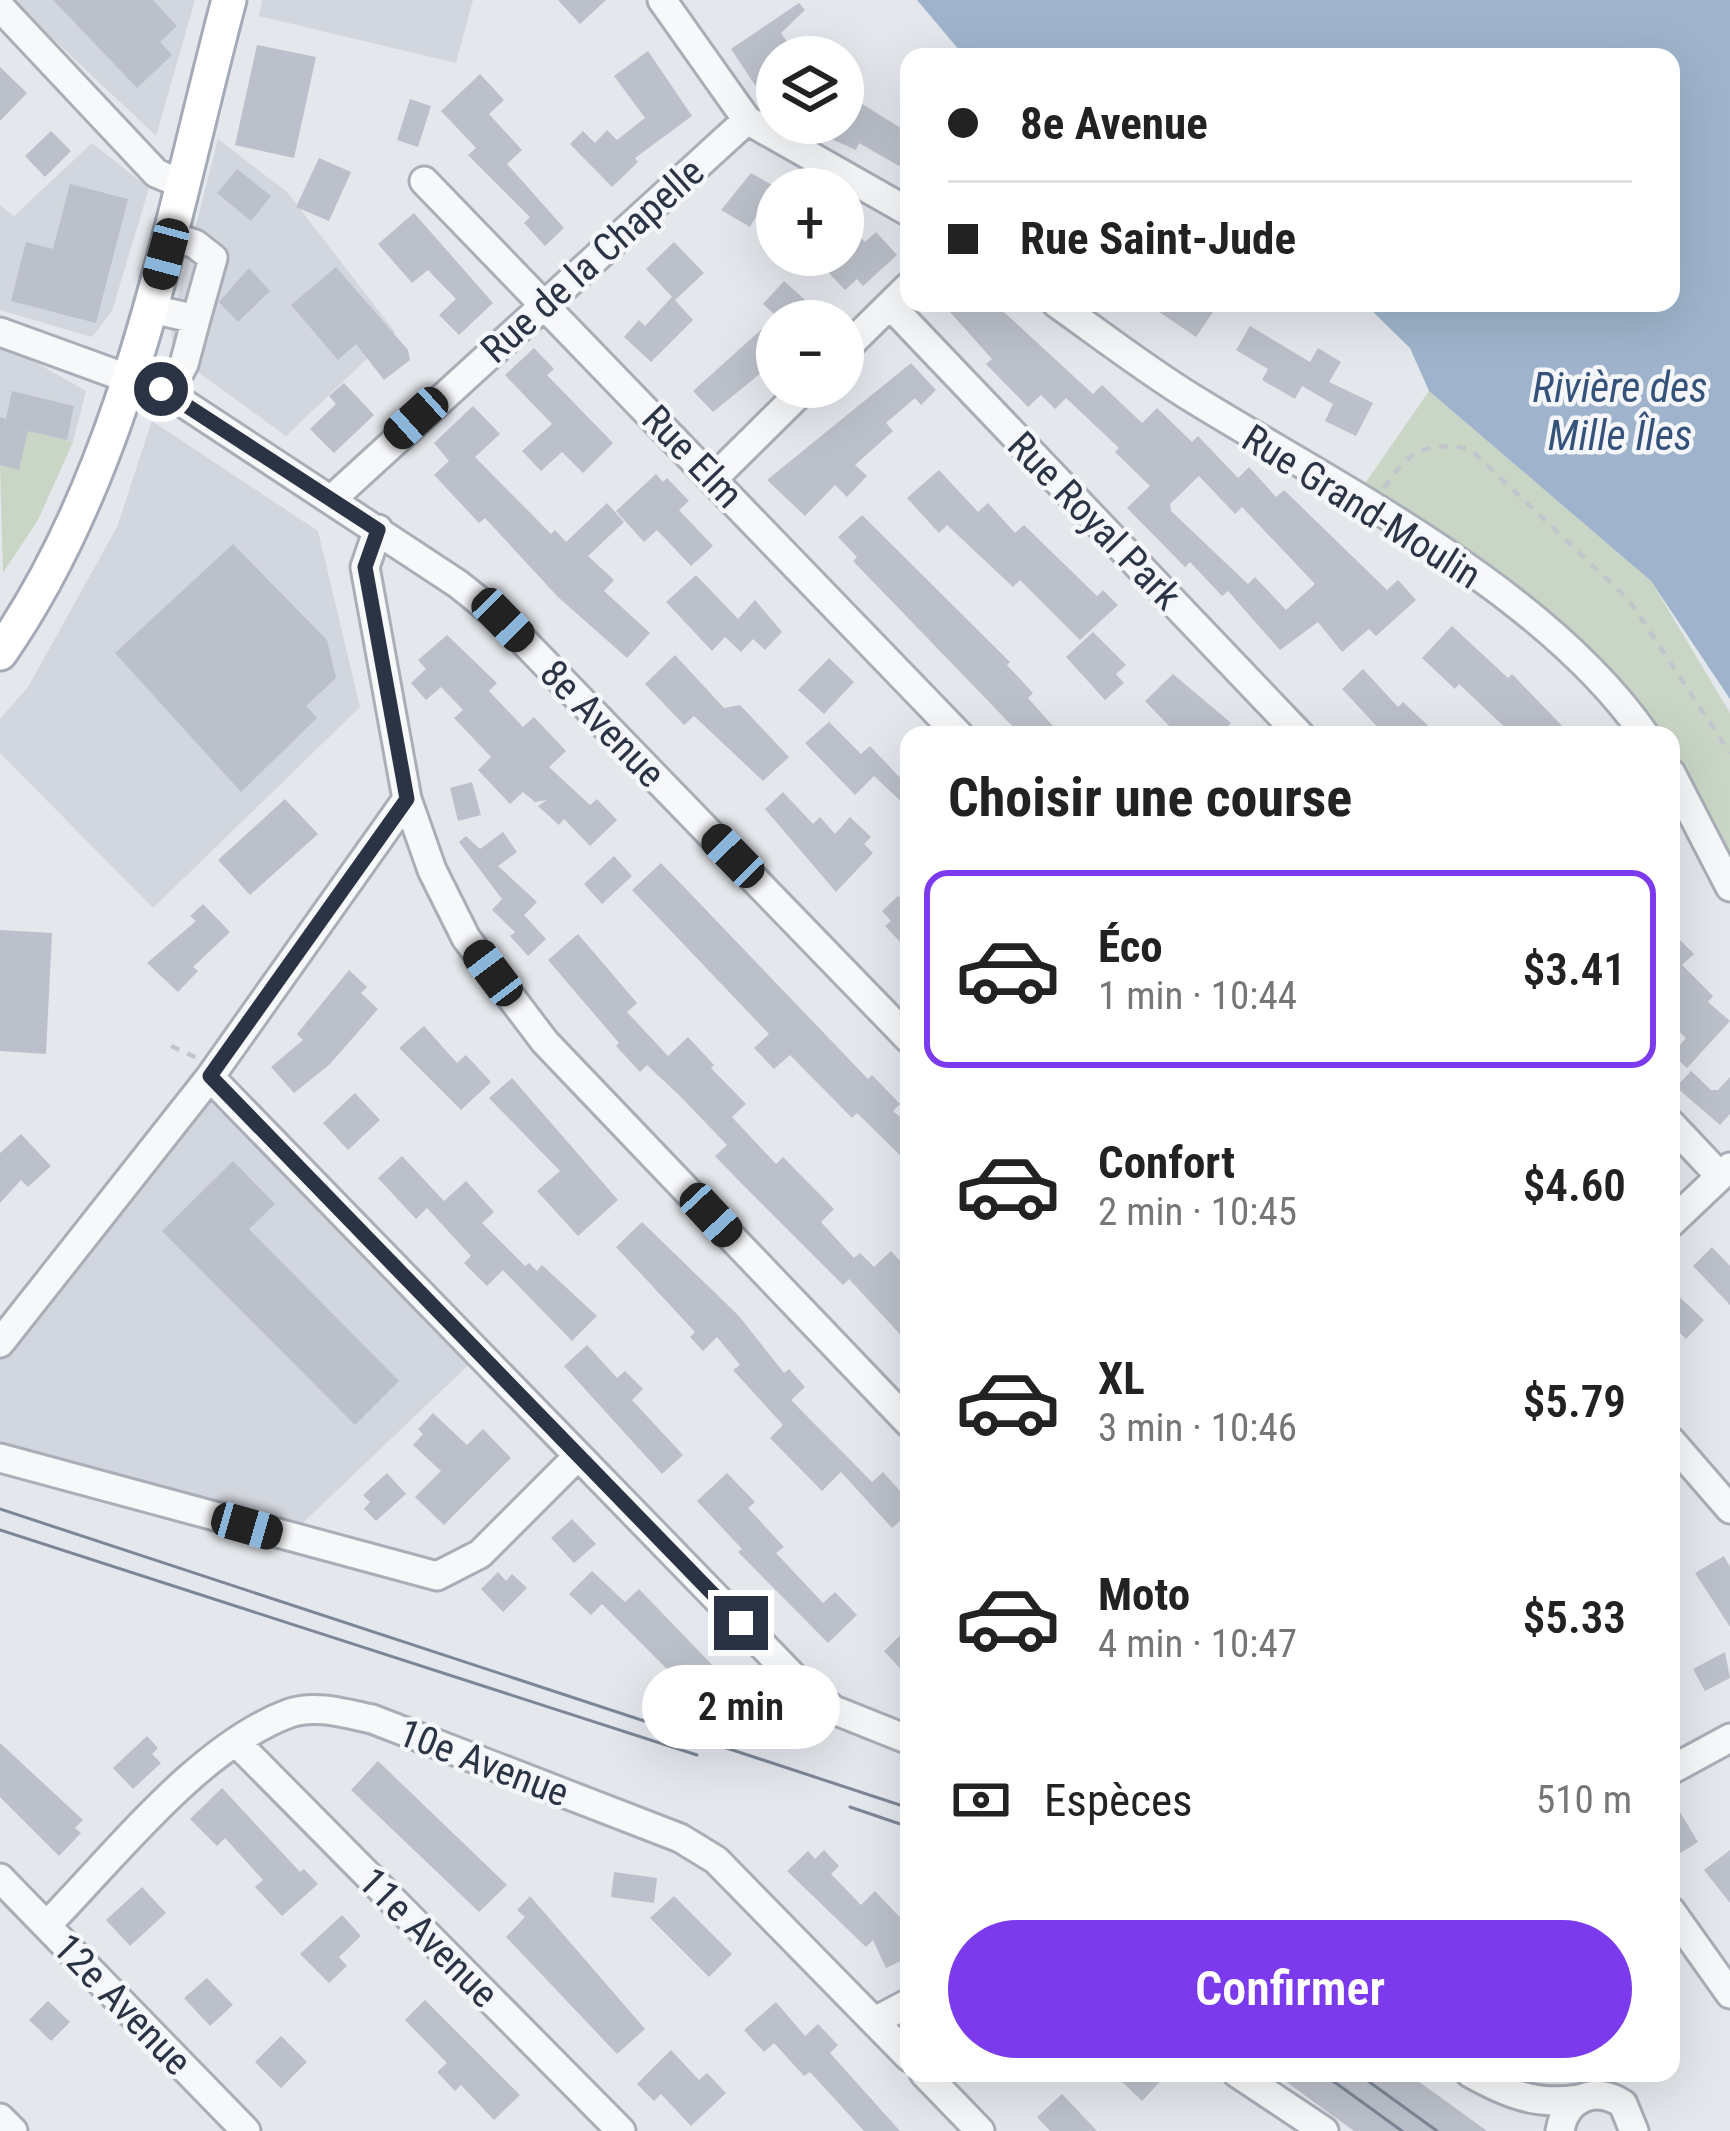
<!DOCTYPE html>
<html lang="fr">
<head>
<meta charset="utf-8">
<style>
	:root { --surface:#fff; --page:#f2f2f2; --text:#222; --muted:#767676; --line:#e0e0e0; --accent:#7c3aed }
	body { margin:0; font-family:"Roboto Condensed",sans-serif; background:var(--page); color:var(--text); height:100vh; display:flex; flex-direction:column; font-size:45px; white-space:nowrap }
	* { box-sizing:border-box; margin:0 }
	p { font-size:39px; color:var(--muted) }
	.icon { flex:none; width:66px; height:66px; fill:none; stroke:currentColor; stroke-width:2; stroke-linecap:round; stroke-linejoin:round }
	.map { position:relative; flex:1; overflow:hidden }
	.sheet { position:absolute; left:900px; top:726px; width:780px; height:1356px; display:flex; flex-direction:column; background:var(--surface); border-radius:24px; box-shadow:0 12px 48px #0002 }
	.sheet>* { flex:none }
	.top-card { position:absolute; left:900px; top:48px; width:780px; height:264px; border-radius:24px; box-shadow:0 12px 48px #0002; display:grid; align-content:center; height:264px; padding:0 48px; background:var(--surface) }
	.controls { position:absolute; left:756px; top:36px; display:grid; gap:24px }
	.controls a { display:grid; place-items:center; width:108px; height:108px; border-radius:50%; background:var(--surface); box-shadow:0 12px 48px #0002; font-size:60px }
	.end { position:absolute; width:54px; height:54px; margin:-27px; border:15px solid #2b3445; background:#fff; box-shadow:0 0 0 6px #fff }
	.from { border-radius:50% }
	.bubble { position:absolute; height:84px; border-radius:42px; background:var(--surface); box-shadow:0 12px 48px #0002; font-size:39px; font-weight:600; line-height:84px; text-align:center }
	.car { position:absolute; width:36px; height:72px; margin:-36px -18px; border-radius:15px; box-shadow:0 0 9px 3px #0007; background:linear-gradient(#222 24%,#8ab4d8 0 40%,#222 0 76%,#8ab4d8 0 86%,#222 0) }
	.top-card b { display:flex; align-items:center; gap:42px; height:114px; font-size:45px }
	.top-card b+b { border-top:3px solid var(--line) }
	.top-card i { width:30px; height:30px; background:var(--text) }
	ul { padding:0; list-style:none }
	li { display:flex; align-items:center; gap:36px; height:198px; margin:0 24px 18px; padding:0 24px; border:6px solid transparent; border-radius:24px }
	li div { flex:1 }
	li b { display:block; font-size:45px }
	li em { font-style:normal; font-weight:600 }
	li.active { border-color:var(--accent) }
	li>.icon { width:108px; height:108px; stroke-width:1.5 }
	h2 { padding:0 48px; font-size:54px; line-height:144px }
	.pay { display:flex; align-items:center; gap:30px; height:132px; padding:0 48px; font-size:45px }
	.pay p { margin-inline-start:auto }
	.button { display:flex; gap:24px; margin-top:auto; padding:24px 48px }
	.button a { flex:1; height:138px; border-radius:72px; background:var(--accent); color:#fff; font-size:48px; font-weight:600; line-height:138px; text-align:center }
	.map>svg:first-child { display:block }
</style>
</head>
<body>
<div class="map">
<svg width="1730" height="2131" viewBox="0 0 1730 2131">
	<rect width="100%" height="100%" fill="#e4e7ec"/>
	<!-- built -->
	<path fill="#d2d6de" d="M12,0H195L156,136Z
		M262,0H473L456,63L259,16Z
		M218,139L287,192L395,332L286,436L173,354L171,323Z
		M92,143L149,188L112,311L92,337L0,310V205L14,216Z
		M0,342L86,391L73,442L28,432L19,469L0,465Z
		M152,421L318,531L360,707L153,908L0,753V719L28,687L117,527Z
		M210,1077L480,1354L288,1537L0,1458V1343Z"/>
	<!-- green -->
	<path fill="#c9d6c5" d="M1429,391L1651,581L1730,713V887L1671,773V735H1644L1612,691L1355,498Z
		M28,431L73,442L38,520L3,573L0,465L19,469Z"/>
	<!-- water -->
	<path fill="#9fb4cc" d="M917,0H1730V699L1651,581L1429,391L1410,348L1364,303H1671V57H965Z"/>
	<!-- building -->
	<path fill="#bbc0ca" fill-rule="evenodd" d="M53,0H153L177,26L160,42L172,55L137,88Z
		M558,0H606L580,24Z
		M799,3L805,10L781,33L790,46L777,54V79L759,91L731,49Z
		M257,45L316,57L294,158L235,145Z
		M648,51L692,116L635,158L638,162L612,187L570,144L583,131L595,143L607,130L617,140L645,118L614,76Z
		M0,67L27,93L0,121Z
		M480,74L504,100L489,114L522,150L507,164L564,228L545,246L524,223L530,217L468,155L476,148L441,111Z
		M849,96L909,133V149L899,166L859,143L856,150L829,138L836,123H843Z
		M410,99L431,106L418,147L397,140Z
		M51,131L71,151L45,177L25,156Z
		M319,158L351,172L329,221L296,207Z
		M237,169L271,196L251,221L217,193Z
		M751,173L774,186L750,227L721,210Z
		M70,184L128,199L96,323L11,301L26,242L53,249Z
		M414,213L493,303L459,335L439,315L456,299L428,270L412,283L378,244Z
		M843,219L865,242L876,232L897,255L863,286L857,279L845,290L812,255H843Z
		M674,242L704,273L675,300L646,269Z
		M336,267L408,350L410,360L384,380L356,344L338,360L291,305Z
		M249,268L270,291L238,322L219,302Z
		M784,281L812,306L799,321H782L763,304Z
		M672,297L693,320L651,362L624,337L639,320L645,326Z
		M942,303H994L1093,394L1102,385L1142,423L1157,408L1192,442L1198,436L1238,478L1249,467L1276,497L1284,490L1387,590L1398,580L1416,600L1376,636L1369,629L1342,652L1318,622L1280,650L1228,591L1222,596L1190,562L1185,567L1127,508L1150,486L1115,452L1119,448L1066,398L1055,409L1041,395L1028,407L986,364L992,359ZM1199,476L1235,514L1242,507L1315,584L1286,610L1255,577L1248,584L1171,511L1170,504Z
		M1146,303H1219L1196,337Z
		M1250,326L1310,362L1318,348L1341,362L1329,382L1373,403L1356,436L1325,421L1333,404L1302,386L1295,399L1262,380L1268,369L1236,350Z
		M763,328L777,346V360L713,412L693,391Z
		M534,348L554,369L547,375L613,443L583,473L562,452L541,471L522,451L552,424L505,375Z
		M911,363L936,390L921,405L915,398L886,423L893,431L855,465L867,476L847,497L835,485L805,516L767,480Z
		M344,383L374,415L334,453L310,429L336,404L329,396Z
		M12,391L74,406L67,440L28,431L19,470L0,465V417L6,419Z
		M473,406L500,434L475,457L551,534L555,530L566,542L607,503L624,522L588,556L614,580L604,591L650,633L627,658L558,597L485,518L479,523L434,475L449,461L434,443Z
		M939,470L978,512L988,503L1015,533L1024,525L1097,596L1103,590L1118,605L1080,640L1020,580L1013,587L947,525L939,533L907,498Z
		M656,474L663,482L667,478L689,501L679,510L713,546L691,566L657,530L644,542L616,511Z
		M862,515L1010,662L1007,665L1033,693L1028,698L1061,735H1021L853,561L857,557L838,537Z
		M233,544L327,640L336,678L306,706L317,718L241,792L115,653Z
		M696,575L738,619L755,600L782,632L765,650L753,639L741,652L725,637L712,651L666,602Z
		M1452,626L1508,678L1512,674L1571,735H1513L1459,684L1455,689L1422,658Z
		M1093,632L1126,665L1116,674L1124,683L1105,700L1066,657Z
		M447,635L497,683L489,691L523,727L534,717L566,751L549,767L590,805L597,799L617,820L590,846L564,819L559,825L538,806L547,800L535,802L523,792L510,804L478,770L491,757L454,718L463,710L441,687L426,700L411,683L426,669L418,660Z
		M675,655L724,708L740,705L789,757L763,781L694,716L684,725L645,684Z
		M829,658L854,682L824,714L798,690Z
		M1363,669L1398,707L1403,702L1438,735H1385L1342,689Z
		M1173,674L1231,723L1220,735H1178L1145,701Z
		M829,722L861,754L870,746L909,787V809L874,776L855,795L805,743Z
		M472,782L481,815L458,821L450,788Z
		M783,792L813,824L820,817L835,834L850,817L871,837L864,844L873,853L836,892L765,809Z
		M285,799L318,834L250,895L218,860Z
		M503,832L517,852L498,866L537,902L524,915L546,939L528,956L510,936L515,932L492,910L502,899L459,842L466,836L480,849Z
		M614,856L632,876L602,904L584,884Z
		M661,863L868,1079L872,1075L900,1104L893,1111L909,1125V1164L857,1113L852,1118L790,1055L774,1069L754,1048L769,1034L632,890Z
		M898,896L909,904V951L885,926L891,921L882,911Z
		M203,904L230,932L193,967L198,971L178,992L147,963L196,921L190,916Z
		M0,930L52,933L46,1054L0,1051Z
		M1671,931L1694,954L1682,965L1713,996L1708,1002L1730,1021L1687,1068L1672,1054L1686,1038L1671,1024Z
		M578,934L637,1003L627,1012L668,1056L688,1037L714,1065L711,1068L746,1104L732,1117L776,1164L783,1157L834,1209L821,1222L854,1258L860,1253L874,1267L891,1251L909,1271V1344L849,1279L843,1285L739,1181L715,1156L727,1145L680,1096L647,1065L640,1072L616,1046L619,1043L548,960Z
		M349,970L367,987L361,993L378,1009L330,1064L294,1093L271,1067L303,1040L297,1034Z
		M424,1026L457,1063L466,1055L491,1082L461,1110L399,1048Z
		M1691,1071L1711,1090H1718L1730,1077V1114L1720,1125L1676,1087Z
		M512,1078L618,1200L578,1236L537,1191L560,1171L489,1098Z
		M355,1093L380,1120L348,1150L323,1123Z
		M21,1134L51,1166L28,1187L21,1180L0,1203V1153Z
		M402,1156L444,1201L466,1181L494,1212L482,1223L525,1266L529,1263L537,1271L542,1265L597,1316L572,1341L503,1270L487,1286L464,1263L471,1256L427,1208L416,1219L378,1178Z
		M233,1161L275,1204L249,1229L399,1381L355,1425L162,1231Z
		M642,1222L739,1316L784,1373L789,1369L805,1387L791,1400L872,1482L883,1472L909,1501V1513L892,1528L841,1472L822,1491L770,1438L783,1425L733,1370L740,1365L717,1337L703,1351L690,1337L695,1332L616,1247Z
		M1712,1247L1730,1266V1305L1693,1266Z
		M1671,1289L1704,1320L1686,1339L1671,1324Z
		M587,1345L617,1378L625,1371L643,1389L632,1400L683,1455L662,1474L564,1366Z
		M433,1413L467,1445L483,1429L511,1458L444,1525L415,1497L441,1471L413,1445L423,1434L418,1429Z
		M387,1473L406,1494L376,1521L364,1509L370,1502L363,1495Z
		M727,1473L755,1502L748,1508L784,1547L776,1553L823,1603L835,1592L857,1615L828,1643L738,1552L742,1549L697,1501Z
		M572,1519L596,1544L574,1563L551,1538Z
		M1724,1556L1730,1567V1627L1695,1573Z
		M592,1571L625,1602L639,1589L717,1670L693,1695L602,1604L591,1615L569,1594Z
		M498,1572L506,1581L512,1574L527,1588L503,1612L481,1589Z
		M909,1627V1678L884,1651Z
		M1725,1652L1730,1678L1705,1691L1693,1669Z
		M147,1736L158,1748L152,1754L161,1763L133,1789L113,1768Z
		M0,1743L83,1820L75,1828L81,1833L59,1856L0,1797Z
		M378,1761L507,1885L479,1912L351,1790Z
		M222,1788L300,1872L304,1869L318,1884L282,1916L255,1887L263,1880L225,1838L217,1846L190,1819Z
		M1671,1797L1698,1842L1671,1859Z
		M824,1850L839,1866L831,1874L861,1905L875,1891L909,1927V1957L886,1968L873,1940L866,1947L787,1871L808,1851L815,1859Z
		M1730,1850V1903L1704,1870Z
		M614,1872L657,1878L654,1903L611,1897Z
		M142,1887L166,1913L130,1946L106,1920Z
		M530,1896L645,2029L617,2054L506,1937L525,1917L517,1910Z
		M674,1896L732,1954L709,1977L650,1918Z
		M342,1915L361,1936L339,1957L347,1966L329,1983L300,1954Z
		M207,1978L233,2005L210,2026L184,1998Z
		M425,2000L520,2095L494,2120L461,2085L455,2091L437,2072L447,2063L405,2020Z
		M48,2001L70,2022L51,2041L29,2020Z
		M776,2002L805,2036L818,2024L838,2045L830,2053L900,2131H864L810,2072L804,2076L774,2043L764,2052L744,2030Z
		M281,2036L307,2062L281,2088L255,2062Z
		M671,2050L699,2080L707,2073L726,2093L691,2126L661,2094L654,2101L637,2084Z
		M1113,2073H1168L1142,2101Z
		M1274,2073H1407L1487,2131H1354Z
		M1062,2094L1097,2131H1050L1037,2117Z"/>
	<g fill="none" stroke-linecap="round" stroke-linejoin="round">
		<defs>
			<path id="minor" d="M662,0L747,120L909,212
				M0,7L156,173L184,185
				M424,181L959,735
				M1056,303C1101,335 1145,369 1192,398C1341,490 1545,591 1645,735
				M890,305L1300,735
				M152,309L196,319L213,258L195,244L171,236
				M0,332L168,393L458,584L503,620L909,1039
				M843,351L909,286
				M168,393L184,364L196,319
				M714,478L806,387
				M332,499L747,120
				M378,529L365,567L407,799L432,870L466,938L545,1042L909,1423
				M1671,773L1730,887
				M210,1077L806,1690L834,1710L909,1740
				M1671,1124L1720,1176
				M1671,1223L1730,1167
				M0,1343L210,1077L407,799
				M1671,1441L1730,1509
				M0,1458L437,1576L480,1554L578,1456
				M237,1743L621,2131
				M1671,1770L1730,1738
				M0,1878L246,2131
				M1671,1911L1730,1994
				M47,1925C114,1857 199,1746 290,1713C316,1704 347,1714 372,1719L680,1838L716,1860L909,2057
				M875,2021L909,2003
				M924,2073L980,2131
				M1237,2073L1324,2131
				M1470,2073C1506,2093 1536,2106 1578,2099
				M0,2118L13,2131
				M1560,2131C1565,2098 1595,2085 1623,2104L1634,2131"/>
			<path id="major" d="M0,653C131,465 171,218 229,0"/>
		</defs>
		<!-- minor casing -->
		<use href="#minor" stroke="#a9aeb7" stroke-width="33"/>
		<!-- major casing -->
		<use href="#major" stroke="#a3abb8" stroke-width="39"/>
		<!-- path -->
		<path stroke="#c2c5cb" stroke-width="4.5" stroke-dasharray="9 9" stroke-linecap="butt" d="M1384,488C1408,451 1425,441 1470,449L1629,600L1730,753
			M171,1046L197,1058"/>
		<!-- minor -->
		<use href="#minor" stroke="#f7f8fa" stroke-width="27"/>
		<!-- major -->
		<use href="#major" stroke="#fff" stroke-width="33"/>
		<!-- tram -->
		<path stroke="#7d8696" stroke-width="3" d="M0,1509L909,1808
			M0,1530L697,1755
			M850,1807L909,1827
			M1322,2073L1402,2131
			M1357,2073L1437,2131"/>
	</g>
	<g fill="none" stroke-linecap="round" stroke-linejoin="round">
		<!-- route -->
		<path stroke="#2b3445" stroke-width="15" d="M161,389L378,530L365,567L407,799L210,1076L741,1623"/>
	</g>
	<g text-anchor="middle" stroke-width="9" stroke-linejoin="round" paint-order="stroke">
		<!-- street labels -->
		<g font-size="39" fill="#2b3445" stroke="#f4f6f9">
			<text transform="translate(592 260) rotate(-42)" y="14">Rue de la Chapelle</text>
			<text transform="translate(693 456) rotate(46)" y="14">Rue Elm</text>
			<text transform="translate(1362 506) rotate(32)" y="14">Rue Grand-Moulin</text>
			<text transform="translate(1095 520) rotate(46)" y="14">Rue Royal Park</text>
			<text transform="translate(603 723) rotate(46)" y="14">8e Avenue</text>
			<text transform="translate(484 1762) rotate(21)" y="14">10e Avenue</text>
			<text transform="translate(429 1937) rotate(45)" y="14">11e Avenue</text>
			<text transform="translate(123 2004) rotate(46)" y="14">12e Avenue</text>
		</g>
		<!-- water labels -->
		<g font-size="42" font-style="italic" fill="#34527a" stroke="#f4f6f9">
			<text x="1620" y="402">Rivière des<tspan x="1620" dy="48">Mille Îles</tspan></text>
		</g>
	</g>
</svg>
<div class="controls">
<a><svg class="icon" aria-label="layers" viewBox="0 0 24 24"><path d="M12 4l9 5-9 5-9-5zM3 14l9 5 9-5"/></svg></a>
<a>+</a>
<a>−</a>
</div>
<i class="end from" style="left:161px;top:389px"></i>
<i class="end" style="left:741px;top:1623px"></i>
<div class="bubble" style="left:642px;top:1665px;width:198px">2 min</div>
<i class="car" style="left:166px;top:254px;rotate:195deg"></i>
<i class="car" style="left:416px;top:418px;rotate:228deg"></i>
<i class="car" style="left:503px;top:620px;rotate:136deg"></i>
<i class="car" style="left:733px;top:856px;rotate:316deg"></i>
<i class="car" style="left:493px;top:973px;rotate:323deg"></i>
<i class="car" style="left:711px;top:1215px;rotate:137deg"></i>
<i class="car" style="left:247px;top:1526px;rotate:106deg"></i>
<div class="top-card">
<b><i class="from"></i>8e Avenue</b>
<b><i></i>Rue Saint-Jude</b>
</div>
<section class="sheet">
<h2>Choisir une course</h2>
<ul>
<li class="active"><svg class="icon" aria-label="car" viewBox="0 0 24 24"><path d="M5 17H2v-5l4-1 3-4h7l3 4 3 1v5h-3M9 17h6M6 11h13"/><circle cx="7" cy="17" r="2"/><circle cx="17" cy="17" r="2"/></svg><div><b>Éco</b><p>1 min · 10:44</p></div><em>$3.41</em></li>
<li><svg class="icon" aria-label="car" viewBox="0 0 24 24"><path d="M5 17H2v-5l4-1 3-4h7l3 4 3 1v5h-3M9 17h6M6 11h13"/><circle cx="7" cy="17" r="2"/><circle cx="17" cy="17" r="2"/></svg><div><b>Confort</b><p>2 min · 10:45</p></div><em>$4.60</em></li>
<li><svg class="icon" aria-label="car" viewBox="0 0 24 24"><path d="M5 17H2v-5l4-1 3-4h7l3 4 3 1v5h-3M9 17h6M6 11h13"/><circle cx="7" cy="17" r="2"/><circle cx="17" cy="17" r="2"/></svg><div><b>XL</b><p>3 min · 10:46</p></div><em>$5.79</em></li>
<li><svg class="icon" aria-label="car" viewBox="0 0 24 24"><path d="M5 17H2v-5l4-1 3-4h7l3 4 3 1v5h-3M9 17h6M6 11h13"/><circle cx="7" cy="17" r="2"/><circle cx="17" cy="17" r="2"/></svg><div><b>Moto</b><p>4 min · 10:47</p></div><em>$5.33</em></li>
</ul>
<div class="pay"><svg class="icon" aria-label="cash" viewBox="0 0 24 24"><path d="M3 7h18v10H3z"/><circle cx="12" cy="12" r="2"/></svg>Espèces<p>510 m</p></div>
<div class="button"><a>Confirmer</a></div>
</section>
</div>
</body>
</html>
